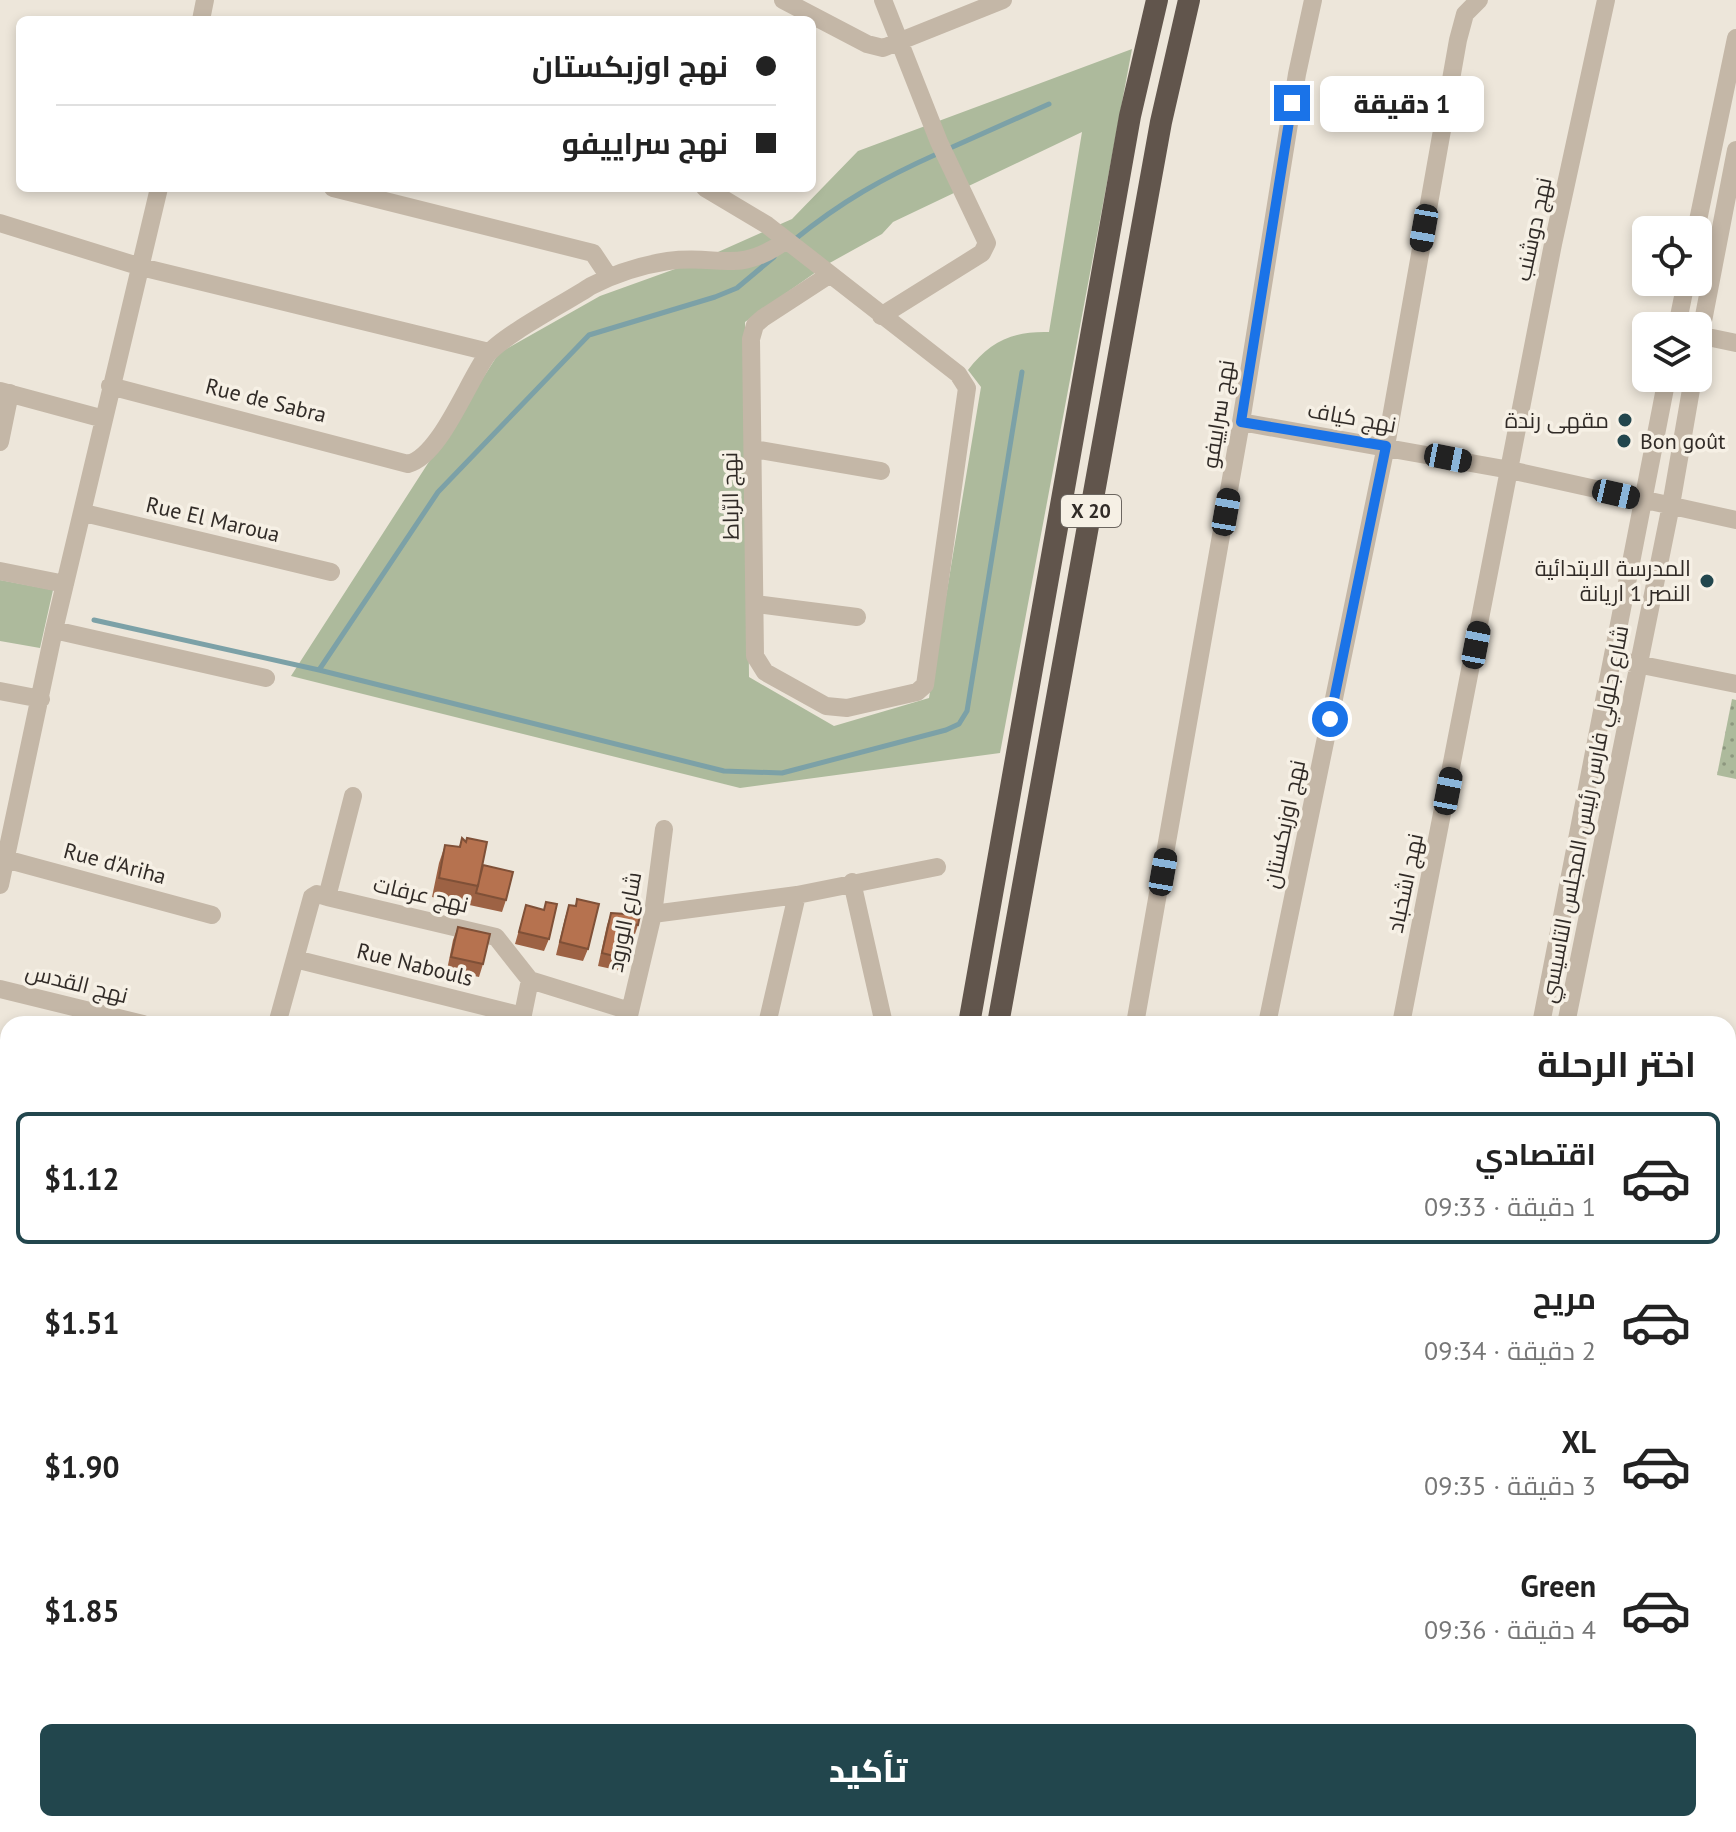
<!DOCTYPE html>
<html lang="ar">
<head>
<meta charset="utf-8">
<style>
	:root { --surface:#fff; --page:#f2f2f2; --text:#222; --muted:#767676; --line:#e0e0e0; --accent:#22464d }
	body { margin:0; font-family:"PT Sans",Cairo,sans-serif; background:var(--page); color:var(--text); direction:rtl; height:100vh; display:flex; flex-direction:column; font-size:30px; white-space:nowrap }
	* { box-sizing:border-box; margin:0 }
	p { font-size:26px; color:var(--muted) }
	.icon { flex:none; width:44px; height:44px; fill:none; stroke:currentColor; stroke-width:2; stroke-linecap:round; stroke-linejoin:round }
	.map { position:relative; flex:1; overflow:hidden; direction:ltr }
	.panel { position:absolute; left:0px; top:1016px; width:1736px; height:816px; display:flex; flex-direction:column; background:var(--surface); border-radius:24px 24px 0 0; box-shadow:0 4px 12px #0003; direction:rtl }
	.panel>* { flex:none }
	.banner { position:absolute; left:16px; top:16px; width:800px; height:176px; border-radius:12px; box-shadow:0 4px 12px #0003; direction:rtl; display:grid; align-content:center; height:176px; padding:0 40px; background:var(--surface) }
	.controls { position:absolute; left:1632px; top:216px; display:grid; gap:16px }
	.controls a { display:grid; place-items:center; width:80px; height:80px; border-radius:12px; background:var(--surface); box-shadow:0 4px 12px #0003; font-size:40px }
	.end { position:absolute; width:36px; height:36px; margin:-18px; border:10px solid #1a73e8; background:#fff; box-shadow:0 0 0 4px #fff }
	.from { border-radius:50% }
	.bubble { position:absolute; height:56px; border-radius:12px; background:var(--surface); box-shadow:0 4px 12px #0003; font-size:26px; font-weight:800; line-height:56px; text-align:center; direction:rtl }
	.car { position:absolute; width:24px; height:48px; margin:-24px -12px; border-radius:10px; box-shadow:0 0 6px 2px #0007; background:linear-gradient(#222 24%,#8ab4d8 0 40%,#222 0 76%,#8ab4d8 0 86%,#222 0) }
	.banner b { display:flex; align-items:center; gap:28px; height:76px; font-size:30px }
	.banner b+b { border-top:2px solid var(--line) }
	.banner i { width:20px; height:20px; background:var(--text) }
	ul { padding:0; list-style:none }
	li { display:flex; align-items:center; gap:24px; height:132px; margin:0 16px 12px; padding:0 24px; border:4px solid transparent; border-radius:12px }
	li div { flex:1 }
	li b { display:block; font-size:30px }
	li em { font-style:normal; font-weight:800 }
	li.selected { border-color:var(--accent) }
	li>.icon { width:72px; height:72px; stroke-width:1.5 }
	h2 { padding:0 40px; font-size:36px; line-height:96px }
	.action { display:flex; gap:16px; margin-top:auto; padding:16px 40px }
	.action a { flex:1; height:92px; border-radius:12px; background:var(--accent); color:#fff; font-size:32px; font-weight:800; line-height:92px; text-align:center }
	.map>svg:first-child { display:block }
</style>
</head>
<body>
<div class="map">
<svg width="1736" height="1832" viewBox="0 0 1736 1832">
	<defs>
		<pattern id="park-dots" width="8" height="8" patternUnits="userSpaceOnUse" patternTransform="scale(2)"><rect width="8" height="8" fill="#adba9c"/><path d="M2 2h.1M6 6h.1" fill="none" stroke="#8d977f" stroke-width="1.8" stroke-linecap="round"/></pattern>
	</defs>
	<rect width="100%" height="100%" fill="#ede6da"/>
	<!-- grass -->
	<path fill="#adba9c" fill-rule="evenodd" d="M1132,49L1000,753L740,788L291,676L499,353L600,296L700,260L792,219L858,151ZM1082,132L1049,332C1013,331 990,341 968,370L981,387L929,698L834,726L749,677L745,322L826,265L882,234L893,222Z
		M0,580L53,590L40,648L0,641Z"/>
	<!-- park -->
	<path fill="url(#park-dots)" d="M1732,699L1736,700V779L1717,775Z"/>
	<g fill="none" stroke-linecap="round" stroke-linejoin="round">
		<!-- stream -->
		<path stroke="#7ca1a7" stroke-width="5" d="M948,149L1049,104
			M794,240C842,201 883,178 939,153
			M94,620L319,670L724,771L782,773L946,730L959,724L967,711L1022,372
			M319,670L438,492L589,335L715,297L737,288L774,257"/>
		<!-- minor -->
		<path stroke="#c4b7a7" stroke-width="18" d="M783,0L867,44L883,48L1003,0
			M201,20L205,0
			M333,188L593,253L609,277
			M705,188L767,225L958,374L967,388L925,685L917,692L847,708L826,706L765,672L755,656L751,339L755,325L763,318L829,275
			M0,223L141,267L489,352
			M1696,230L1736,38
			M881,316L982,253L987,243L939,142L883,0
			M1677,326L1686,282
			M1698,335L1736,343
			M1698,347L1736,150
			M110,386L408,464C440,456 467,383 487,355C503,335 567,302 591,286C614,274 642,265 668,261C719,254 738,275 785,241
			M0,391L104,419
			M1241,422L1510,470L1736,520
			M0,442L10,393
			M754,449L881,471
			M84,513L331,572
			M0,571L65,584
			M756,604L857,617
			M54,630L266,678
			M1627,662L1736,684
			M0,691L41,699
			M5,859L212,915
			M852,882L884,1024
			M0,885L54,630L159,188
			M327,897L496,937L530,980
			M653,914L797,895L937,867
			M295,959L523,1016
			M530,980L630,1011
			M0,989L143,1024
			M277,1024L312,897L317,894L327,897L353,796
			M521,1024L530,980
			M627,1024L653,914L664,829
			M767,1024L797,895
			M1135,1024L1241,422L1297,74L1313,0
			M1267,1024L1386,446L1458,40L1465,14L1479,0
			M1401,1024L1553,244L1606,0
			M1541,1024L1667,378
			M1566,1024L1671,505L1693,378
			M1728,1105L1736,1062
			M0,1121L8,1123
			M0,1260L8,1262
			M1728,1270L1736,1272
			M0,1412L8,1413
			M1728,1551L1736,1554
			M0,1609L8,1614
			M1728,1701L1736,1704
			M977,1824L981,1832
			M1699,1824L1725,1832
			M145,1832L156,1824
			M433,1832L434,1824
			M746,1832L750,1824
			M824,1832L835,1824
			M869,1832L880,1824
			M1601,1832L1603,1824"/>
		<!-- trunk -->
		<path stroke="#61554c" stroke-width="22" d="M969,1024L1130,116L1157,0
			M998,1024L1161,122L1189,0
			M599,1832L603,1824
			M631,1832L636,1824"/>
	</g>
	<!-- wall -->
	<path fill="#9d6244" d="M462,838L506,900L502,912L432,897L439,863L445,845L459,847Z
		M577,899L588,949L583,961L556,955L565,918L569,905L575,906Z
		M526,905L549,939L544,951L515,944Z
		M611,913L638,925L634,937H631L626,959L621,971L598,966L607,925Z
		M458,927L483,964L479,977L447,970L453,940Z"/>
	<!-- building -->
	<path fill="#b6724f" stroke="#7f5037" stroke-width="2" d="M462,838L466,842L467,838L487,842L478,886L439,878L445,845L460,847Z
		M483,865L513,872L506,900L476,893Z
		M577,899L599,904L588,949L560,942L569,905L576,906Z
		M546,902L557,904L549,939L519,932L526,905L544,910Z
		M611,913L640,915L638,925L634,924L626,959L602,953Z
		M458,927L490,934L483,964L451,957Z"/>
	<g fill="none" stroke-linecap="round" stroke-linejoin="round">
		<!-- route -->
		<path stroke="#1a73e8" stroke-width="10" d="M1292,103L1241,422L1386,446L1330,719"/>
	</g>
	<!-- markers -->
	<g fill="#22464d" stroke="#f6f0e5" stroke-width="3">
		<circle cx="1625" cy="420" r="8"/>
		<circle cx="1624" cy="441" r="8"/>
		<circle cx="1707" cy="581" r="8"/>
	</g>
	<g text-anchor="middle" stroke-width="7" stroke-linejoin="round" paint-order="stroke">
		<!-- shield labels -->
		<rect fill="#f6f0e5" stroke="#6c6660" stroke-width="2" x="1061" y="495" width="60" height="32" rx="6"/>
		<g font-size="20" font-weight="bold" fill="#312b27">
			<text x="1091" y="518">X 20</text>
		</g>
		<!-- street labels -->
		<g font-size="22" fill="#312b27" stroke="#f6f0e5">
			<text transform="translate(1533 229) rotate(-78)" y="8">نهج دوشنب</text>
			<text transform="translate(266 400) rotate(14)" y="8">Rue de Sabra</text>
			<text transform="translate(1218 414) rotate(-81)" y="8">نهج سراييفو</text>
			<text transform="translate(1352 417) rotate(10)" y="8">نهج كياف</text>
			<text transform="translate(730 496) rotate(-91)" y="8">نهج الرّباط</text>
			<text transform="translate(213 519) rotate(13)" y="8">Rue El Maroua</text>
			<text transform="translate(1584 814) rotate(-79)" y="8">شارع جلولي فارس رئيس المجلس التاسيسي</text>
			<text transform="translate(1284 824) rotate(-78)" y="8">نهج اوزبكستان</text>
			<text transform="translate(115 863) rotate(15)" y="8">Rue d'Ariha</text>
			<text transform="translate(1405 883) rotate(-78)" y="8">نهج اشخباد</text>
			<text transform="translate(421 894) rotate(13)" y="8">نهج عرفات</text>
			<text transform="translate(624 922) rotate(-79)" y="8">شارع الورود</text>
			<text transform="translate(415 964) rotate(14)" y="8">Rue Nabouls</text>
			<text transform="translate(77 983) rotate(14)" y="8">نهج القدس</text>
		</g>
		<!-- poi labels -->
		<g font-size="22" fill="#312b27" stroke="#f6f0e5" text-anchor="end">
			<text x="1609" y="428">مقهى رندة</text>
			<text x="1640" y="449" text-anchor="start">Bon goût</text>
			<text x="1691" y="576">المدرسة الابتدائية<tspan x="1691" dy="25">النصر 1 اريانة</tspan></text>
		</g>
	</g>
</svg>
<div class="controls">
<a><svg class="icon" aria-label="locate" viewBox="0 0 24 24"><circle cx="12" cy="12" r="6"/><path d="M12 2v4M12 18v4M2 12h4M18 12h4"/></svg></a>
<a><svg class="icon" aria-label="layers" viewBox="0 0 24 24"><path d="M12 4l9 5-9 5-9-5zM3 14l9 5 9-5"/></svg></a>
</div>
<i class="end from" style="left:1330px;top:719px"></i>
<i class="end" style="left:1292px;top:103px"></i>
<div class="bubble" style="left:1320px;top:76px;width:164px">1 دقيقة</div>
<i class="car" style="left:1424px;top:228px;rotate:190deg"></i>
<i class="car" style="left:1448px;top:458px;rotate:101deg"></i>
<i class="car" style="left:1616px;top:494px;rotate:103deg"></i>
<i class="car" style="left:1226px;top:512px;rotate:10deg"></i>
<i class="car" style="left:1476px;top:645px;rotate:11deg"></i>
<i class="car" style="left:1448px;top:791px;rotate:11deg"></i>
<i class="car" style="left:1163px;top:872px;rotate:10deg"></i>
<div class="banner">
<b><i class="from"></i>نهج اوزبكستان</b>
<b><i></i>نهج سراييفو</b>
</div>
<section class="panel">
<h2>اختر الرحلة</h2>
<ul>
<li class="selected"><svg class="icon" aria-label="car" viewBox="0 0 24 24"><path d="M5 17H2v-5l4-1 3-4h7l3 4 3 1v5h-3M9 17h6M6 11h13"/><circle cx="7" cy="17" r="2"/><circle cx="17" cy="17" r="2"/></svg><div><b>اقتصادي</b><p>1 دقيقة · 09:33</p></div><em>$1.12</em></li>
<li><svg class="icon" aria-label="car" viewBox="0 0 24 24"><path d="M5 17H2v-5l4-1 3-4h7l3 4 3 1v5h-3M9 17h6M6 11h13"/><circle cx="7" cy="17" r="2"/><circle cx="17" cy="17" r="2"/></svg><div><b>مريح</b><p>2 دقيقة · 09:34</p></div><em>$1.51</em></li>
<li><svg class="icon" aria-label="car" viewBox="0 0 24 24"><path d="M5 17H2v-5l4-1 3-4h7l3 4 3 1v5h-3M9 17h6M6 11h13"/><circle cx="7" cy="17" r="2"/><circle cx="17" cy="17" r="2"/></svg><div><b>XL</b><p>3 دقيقة · 09:35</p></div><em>$1.90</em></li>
<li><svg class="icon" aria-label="car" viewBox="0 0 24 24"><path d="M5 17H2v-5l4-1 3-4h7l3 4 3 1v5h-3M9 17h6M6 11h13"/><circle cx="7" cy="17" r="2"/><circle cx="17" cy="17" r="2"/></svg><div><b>Green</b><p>4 دقيقة · 09:36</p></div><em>$1.85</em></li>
</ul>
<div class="action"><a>تأكيد</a></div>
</section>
</div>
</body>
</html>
